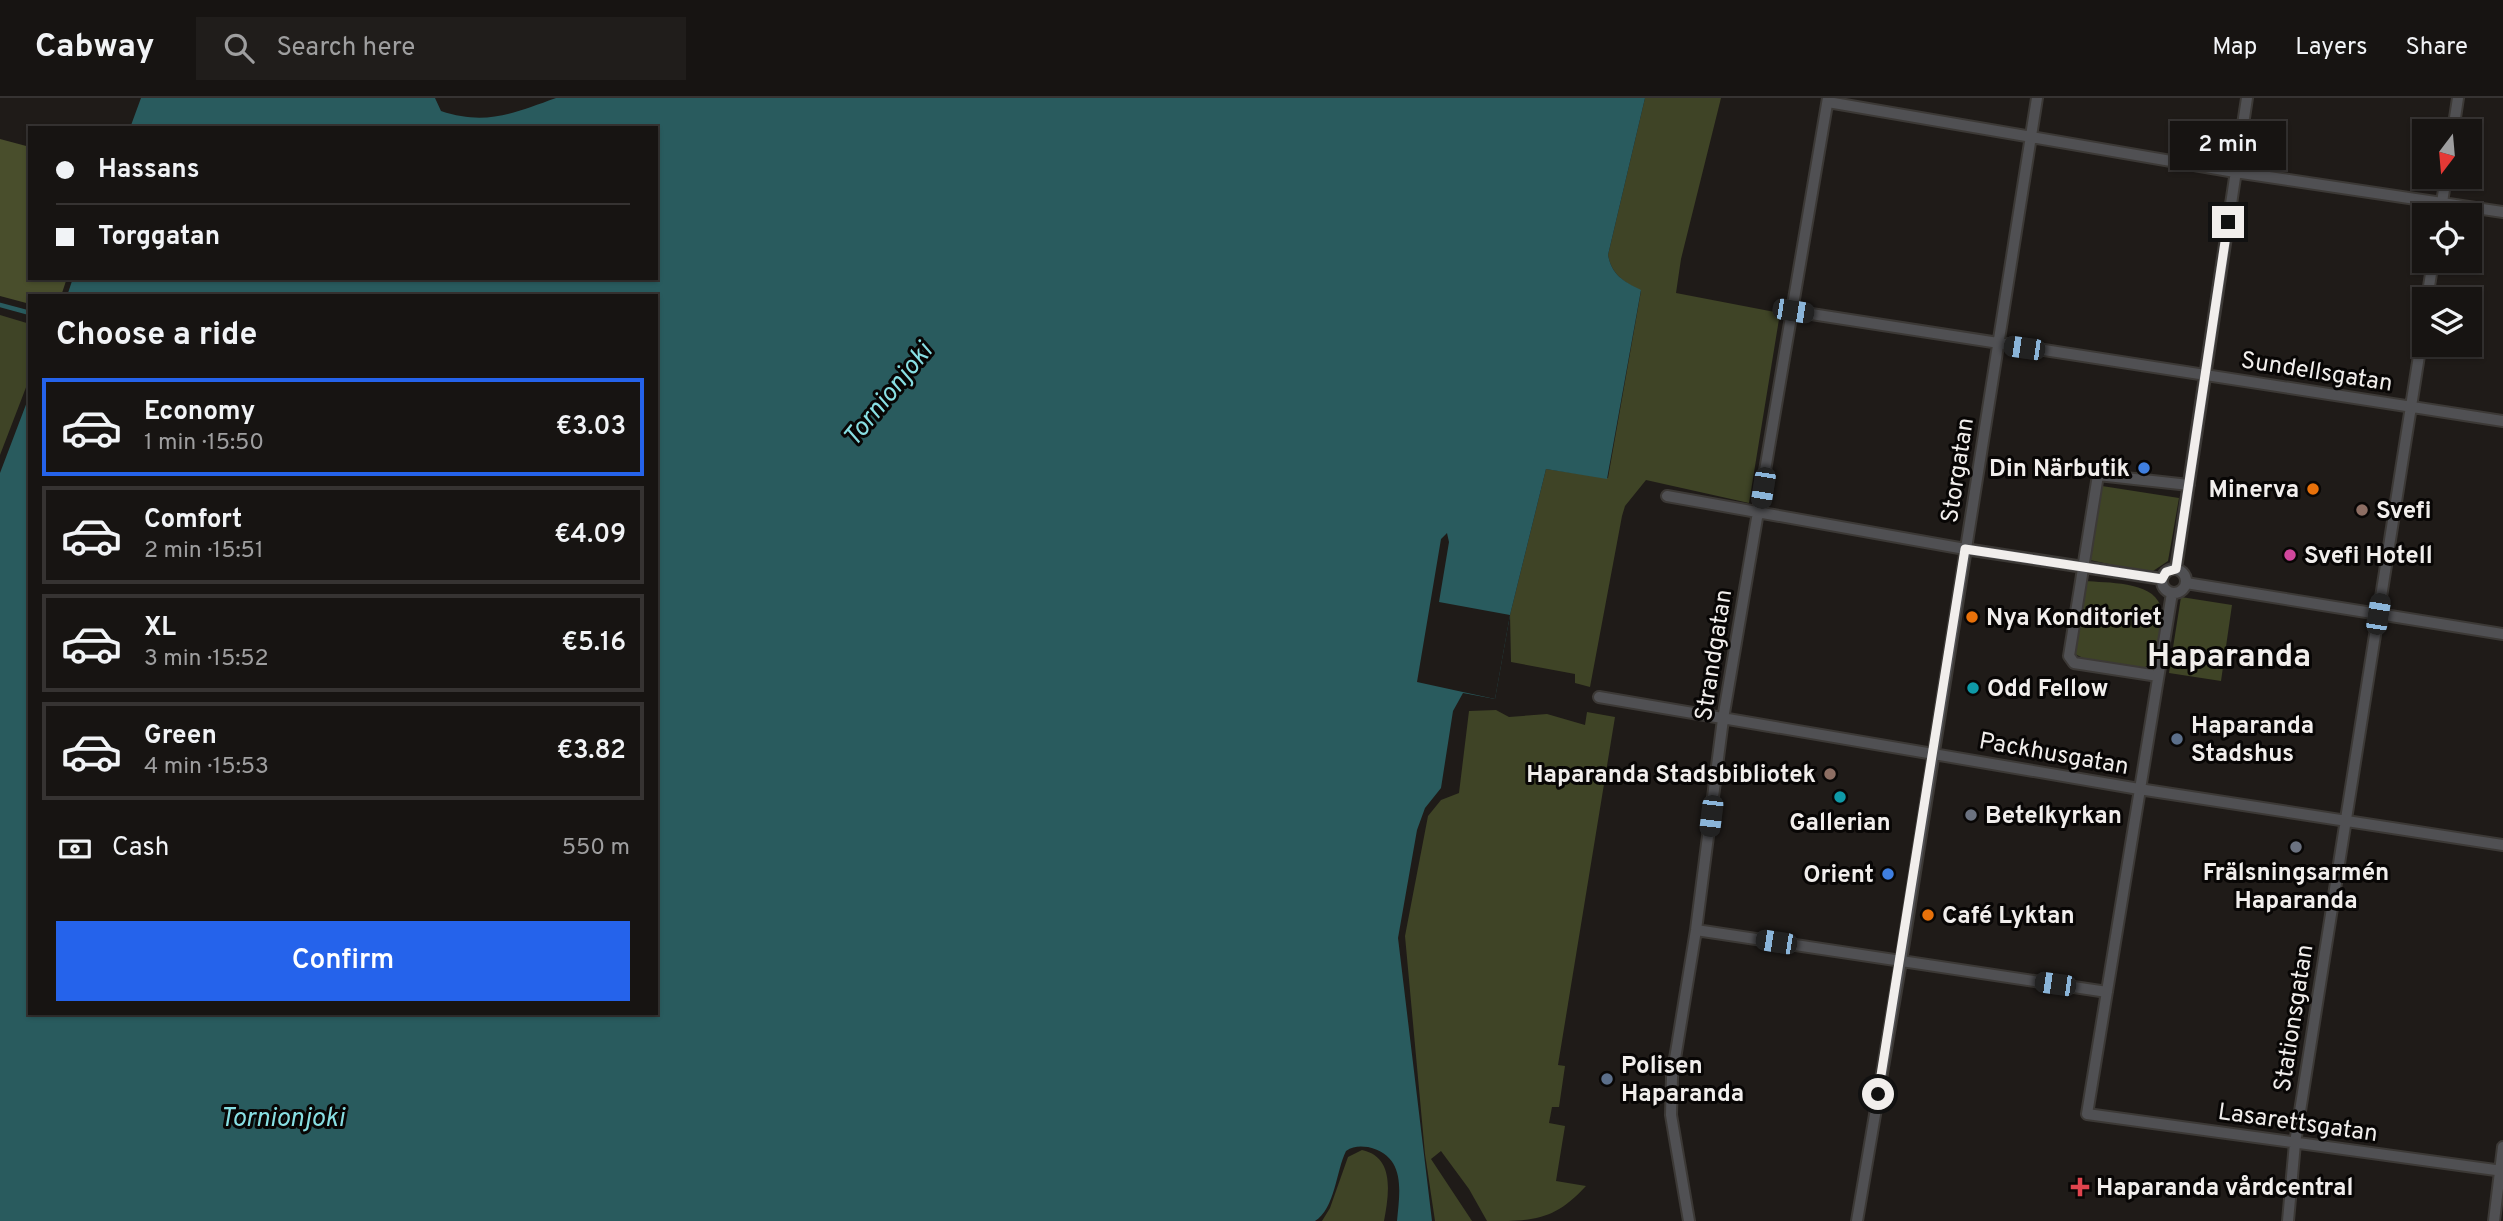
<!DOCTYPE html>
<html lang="en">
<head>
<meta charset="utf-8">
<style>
	:root { --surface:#171412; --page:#201d1b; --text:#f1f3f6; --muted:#9e9e9f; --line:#363332; --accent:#2563eb }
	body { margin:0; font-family:Overpass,sans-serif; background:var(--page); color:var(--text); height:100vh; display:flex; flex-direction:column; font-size:26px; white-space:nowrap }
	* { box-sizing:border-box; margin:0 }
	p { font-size:23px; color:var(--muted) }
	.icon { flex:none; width:38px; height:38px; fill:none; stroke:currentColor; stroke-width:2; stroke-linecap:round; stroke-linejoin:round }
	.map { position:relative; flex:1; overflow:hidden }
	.panel { position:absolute; left:28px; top:196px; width:630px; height:721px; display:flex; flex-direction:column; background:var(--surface); border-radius:0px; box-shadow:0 2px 5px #0004,0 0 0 2px var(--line) }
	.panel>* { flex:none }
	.top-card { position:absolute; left:28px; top:28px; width:630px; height:154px; border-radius:0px; box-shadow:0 2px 5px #0004,0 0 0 2px var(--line); display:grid; align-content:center; height:154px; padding:0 28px; background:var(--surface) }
	.needle { width:46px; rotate:196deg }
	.tools { position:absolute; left:2412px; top:21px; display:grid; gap:14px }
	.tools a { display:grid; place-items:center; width:70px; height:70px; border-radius:0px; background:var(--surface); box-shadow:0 2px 5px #0004,0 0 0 2px var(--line); font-size:35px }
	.end { position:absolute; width:32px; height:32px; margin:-16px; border:9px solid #f1eeec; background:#111; box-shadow:0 0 0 4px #111 }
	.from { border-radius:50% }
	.bubble { position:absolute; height:49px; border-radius:0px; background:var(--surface); box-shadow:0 2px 5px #0004,0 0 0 2px var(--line); font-size:23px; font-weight:600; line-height:49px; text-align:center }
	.car { position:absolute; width:21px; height:42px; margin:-21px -10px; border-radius:9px; box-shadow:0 0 5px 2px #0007; background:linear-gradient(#222 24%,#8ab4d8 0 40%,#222 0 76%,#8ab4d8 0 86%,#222 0) }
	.top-card b { display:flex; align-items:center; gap:24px; height:66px; font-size:26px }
	.top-card b+b { border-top:2px solid var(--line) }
	.top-card i { width:18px; height:18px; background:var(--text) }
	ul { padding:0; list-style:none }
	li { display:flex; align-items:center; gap:21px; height:98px; margin:0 14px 10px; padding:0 14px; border:4px solid var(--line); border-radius:0px }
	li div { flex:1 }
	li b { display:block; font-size:26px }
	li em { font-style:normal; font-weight:600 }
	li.on { border-color:var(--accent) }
	li>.icon { width:63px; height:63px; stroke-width:1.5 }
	h2 { padding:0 28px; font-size:32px; line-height:84px }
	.pay { display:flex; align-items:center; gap:18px; height:77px; padding:0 28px; font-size:26px }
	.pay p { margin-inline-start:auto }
	.primary-button { display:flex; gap:14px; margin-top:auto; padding:14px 28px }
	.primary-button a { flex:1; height:80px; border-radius:0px; background:var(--accent); color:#fff; font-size:28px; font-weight:600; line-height:80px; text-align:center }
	header { display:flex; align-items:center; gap:42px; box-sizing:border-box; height:98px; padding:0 35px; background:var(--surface); border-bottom:2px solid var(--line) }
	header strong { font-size:33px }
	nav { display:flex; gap:38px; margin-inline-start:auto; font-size:24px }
	.search { width:490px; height:63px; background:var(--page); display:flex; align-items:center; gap:18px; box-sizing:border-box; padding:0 24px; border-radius:0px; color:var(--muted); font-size:26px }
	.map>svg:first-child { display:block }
</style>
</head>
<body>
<header>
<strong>Cabway</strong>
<div class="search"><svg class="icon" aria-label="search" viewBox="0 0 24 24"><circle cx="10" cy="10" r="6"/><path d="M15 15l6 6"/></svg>Search here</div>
<nav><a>Map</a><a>Layers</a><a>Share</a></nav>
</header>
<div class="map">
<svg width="2503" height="1123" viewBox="0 0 2503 1123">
	<rect width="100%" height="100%" fill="#1f1b18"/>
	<!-- green -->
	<path fill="#3f4426" d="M1645,0H1721L1681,161L1676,195L1780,215L1749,405L1646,382L1625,408L1622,418L1590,589L1575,585V576L1511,564L1510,517L1546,371L1608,380L1641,193C1623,183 1612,177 1608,157Z
		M0,217L30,226V279L0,357Z
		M2102,388L2179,400L2168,463L2150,475L2090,462Z
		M2085,483C2106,485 2152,483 2160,507C2165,521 2156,547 2154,562L2143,571L2083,560L2075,556Z
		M2181,499L2232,507L2221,583L2169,575Z
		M1496,612L1509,619L1547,616L1585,627L1587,614L1615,619L1558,967L1565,968L1559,1009H1552L1549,1025L1565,1028L1556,1083L1586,1088C1554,1123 1533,1123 1487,1123L1469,1091L1441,1053L1431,1061L1472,1123H1435L1425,1056L1405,838L1428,718L1441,702L1459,695L1469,613Z
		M1362,1052C1395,1059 1389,1096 1384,1123H1322L1330,1110L1348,1059Z"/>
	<!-- forest -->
	<path fill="#494e2c" d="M0,41L30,49V180H67L61,198H30V206L0,198Z"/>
	<!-- water -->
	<path fill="#295b5e" d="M141,0H435L441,13C486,28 514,15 556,0H1645L1608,157C1612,177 1623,183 1641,192L1607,381L1546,371L1510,517L1495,601L1463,595L1453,613L1441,690L1425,710L1417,732L1398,840L1432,1123H1397C1400,1092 1406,1058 1368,1049C1360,1048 1353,1048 1346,1053C1336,1073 1335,1111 1315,1123H0V375L30,296V915H656V198H67L73,180H656V30H130Z"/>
	<!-- pier -->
	<path fill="#1f1b18" d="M1447,435L1449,444L1439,504L1510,517L1495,601L1417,584L1441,441Z"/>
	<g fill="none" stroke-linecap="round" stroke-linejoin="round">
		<!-- stream -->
		<path stroke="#295b5e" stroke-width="4.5" d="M0,207L30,215"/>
		<defs>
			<path id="minor" d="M1828,4L2235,74L2503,114
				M2453,33L2458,0
				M2440,117L2446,79
				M2427,201L2433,163
				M1792,213L2503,323
				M1667,398L1965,451L2162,481
				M2162 483a12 12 0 1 1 24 0a12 12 0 1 1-24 0Z
				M2176,471L2247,0
				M2186,485L2503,536
				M2172,495L2087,1016L2503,1073
				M2158,578L2074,565L2069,558L2098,377L2189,387
				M1599,599L2139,691L2503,747
				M1696,832L2107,894
				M1689,1123L1671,1017L1672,979L1696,832L1723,621L1828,0
				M1857,1123L1901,863L2037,0
				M2288,1123L2295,1045L2424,226
				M2494,1123L2503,1049"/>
		</defs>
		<!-- minor casing -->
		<use href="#minor" stroke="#3c3936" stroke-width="14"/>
		<!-- minor -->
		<use href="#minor" stroke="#505053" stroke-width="10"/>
	</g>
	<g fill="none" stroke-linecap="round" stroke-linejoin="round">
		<!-- route -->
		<path stroke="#f1eeec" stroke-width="9" d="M1878,996L1965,451L2162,481L2166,474L2176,471L2228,124"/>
	</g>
	<!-- markers -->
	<g fill="#3f7fe0" stroke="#080605" stroke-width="2.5">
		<circle cx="2144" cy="370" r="7"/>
		<circle cx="1888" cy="776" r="7"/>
	</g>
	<g fill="#e8710a" stroke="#080605" stroke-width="2.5">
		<circle cx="2313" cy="391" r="7"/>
		<circle cx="1972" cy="519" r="7"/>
		<circle cx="1928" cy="817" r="7"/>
	</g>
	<g fill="#8d6e63" stroke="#080605" stroke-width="2.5">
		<circle cx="2362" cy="412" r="7"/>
		<circle cx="1830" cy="676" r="7"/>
	</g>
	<circle fill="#d1479c" stroke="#080605" stroke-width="2.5" cx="2290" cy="457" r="7"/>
	<g fill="#0f9aa8" stroke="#080605" stroke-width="2.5">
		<circle cx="1973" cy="590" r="7"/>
		<circle cx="1840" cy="699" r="7"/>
	</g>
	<g fill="#5c6f8a" stroke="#080605" stroke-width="2.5">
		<circle cx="2177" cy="641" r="7"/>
		<circle cx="1607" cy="981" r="7"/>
	</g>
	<g fill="#6b7280" stroke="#080605" stroke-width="2.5">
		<circle cx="1971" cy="717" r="7"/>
		<circle cx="2296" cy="749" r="7"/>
	</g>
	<path fill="#e0444e" stroke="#080605" stroke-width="2.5" d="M2076.5 1078.5h7v7h7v7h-7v7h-7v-7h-7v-7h7z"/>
	<g text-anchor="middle" stroke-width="6" stroke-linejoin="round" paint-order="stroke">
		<!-- street labels -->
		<g font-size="24" fill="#f1eeec" stroke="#080605">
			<text transform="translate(2317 273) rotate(9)" y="8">Sundellsgatan</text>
			<text transform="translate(1957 372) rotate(-81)" y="8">Storgatan</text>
			<text transform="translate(1713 557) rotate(-81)" y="8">Strandgatan</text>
			<text transform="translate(2054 655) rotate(10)" y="8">Packhusgatan</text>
			<text transform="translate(2293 920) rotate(-81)" y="8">Stationsgatan</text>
			<text transform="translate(2298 1024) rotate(8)" y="8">Lasarettsgatan</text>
		</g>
		<!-- poi labels -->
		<g font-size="24" font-weight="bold" fill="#f1eeec" stroke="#080605" text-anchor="start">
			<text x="2130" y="378" text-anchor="end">Din Närbutik</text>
			<text x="2299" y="399" text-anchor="end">Minerva</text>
			<text x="2376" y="420">Svefi</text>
			<text x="2304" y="465">Svefi Hotell</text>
			<text x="1986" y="527">Nya Konditoriet</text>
			<text x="1987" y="598">Odd Fellow</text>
			<text x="2191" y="635">Haparanda<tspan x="2191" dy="28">Stadshus</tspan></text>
			<text x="1816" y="684" text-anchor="end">Haparanda Stadsbibliotek</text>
			<text x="1985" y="725">Betelkyrkan</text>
			<text x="1840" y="732" text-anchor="middle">Gallerian</text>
			<text x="2296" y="782" text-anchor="middle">Frälsningsarmén<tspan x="2296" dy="28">Haparanda</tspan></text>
			<text x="1874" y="784" text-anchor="end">Orient</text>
			<text x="1942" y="825">Café Lyktan</text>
			<text x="1621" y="975">Polisen<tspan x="1621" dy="28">Haparanda</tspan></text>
			<text x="2096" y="1097">Haparanda vårdcentral</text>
		</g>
		<!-- water labels -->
		<g font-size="26" font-style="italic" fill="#88dfe3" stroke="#080605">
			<text transform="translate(887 296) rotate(-51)" y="9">Tornionjoki</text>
			<text x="282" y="1028">Tornionjoki</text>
		</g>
		<!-- district labels -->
		<g font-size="32" font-weight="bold" fill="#f1eeec" stroke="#080605">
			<text x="2229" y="568">Haparanda</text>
		</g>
	</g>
</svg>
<div class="tools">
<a><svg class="needle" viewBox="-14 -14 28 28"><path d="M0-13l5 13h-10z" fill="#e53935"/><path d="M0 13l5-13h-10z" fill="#9e9e9f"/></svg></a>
<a><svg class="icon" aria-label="locate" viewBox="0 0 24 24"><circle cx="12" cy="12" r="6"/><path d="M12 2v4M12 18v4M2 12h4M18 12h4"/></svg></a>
<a><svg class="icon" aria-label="layers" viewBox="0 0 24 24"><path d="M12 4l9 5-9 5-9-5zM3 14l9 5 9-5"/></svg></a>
</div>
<i class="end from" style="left:1878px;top:996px"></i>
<i class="end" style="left:2228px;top:124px"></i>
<div class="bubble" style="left:2170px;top:23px;width:116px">2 min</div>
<i class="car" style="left:1793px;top:213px;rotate:99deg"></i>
<i class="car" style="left:2024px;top:250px;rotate:278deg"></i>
<i class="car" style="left:1763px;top:390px;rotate:189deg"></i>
<i class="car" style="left:2378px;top:516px;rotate:9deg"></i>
<i class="car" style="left:1711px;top:718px;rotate:187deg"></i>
<i class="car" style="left:1776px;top:844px;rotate:279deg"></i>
<i class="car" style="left:2055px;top:886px;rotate:278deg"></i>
<div class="top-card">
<b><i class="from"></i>Hassans</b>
<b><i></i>Torggatan</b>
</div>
<section class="panel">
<h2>Choose a ride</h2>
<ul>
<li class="on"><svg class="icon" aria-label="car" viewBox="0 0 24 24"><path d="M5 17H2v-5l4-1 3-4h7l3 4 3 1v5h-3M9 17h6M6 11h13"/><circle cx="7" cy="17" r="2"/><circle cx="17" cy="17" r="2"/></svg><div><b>Economy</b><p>1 min · 15:50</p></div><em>€3.03</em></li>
<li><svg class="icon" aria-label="car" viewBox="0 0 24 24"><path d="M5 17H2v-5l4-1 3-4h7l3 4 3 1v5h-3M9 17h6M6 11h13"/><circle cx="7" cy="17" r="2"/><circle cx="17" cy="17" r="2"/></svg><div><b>Comfort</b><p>2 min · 15:51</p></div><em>€4.09</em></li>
<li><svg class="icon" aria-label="car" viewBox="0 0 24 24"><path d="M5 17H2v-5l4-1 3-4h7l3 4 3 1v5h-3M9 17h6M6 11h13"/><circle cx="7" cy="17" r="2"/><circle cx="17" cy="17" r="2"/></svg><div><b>XL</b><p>3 min · 15:52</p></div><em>€5.16</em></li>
<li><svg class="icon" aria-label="car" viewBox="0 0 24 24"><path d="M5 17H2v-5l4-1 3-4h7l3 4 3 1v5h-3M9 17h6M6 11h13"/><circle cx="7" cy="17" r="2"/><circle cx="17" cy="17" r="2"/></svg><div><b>Green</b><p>4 min · 15:53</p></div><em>€3.82</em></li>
</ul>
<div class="pay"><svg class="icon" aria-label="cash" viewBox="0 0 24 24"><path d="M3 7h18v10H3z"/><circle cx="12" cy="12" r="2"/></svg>Cash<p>550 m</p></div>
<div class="primary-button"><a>Confirm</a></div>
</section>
</div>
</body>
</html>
